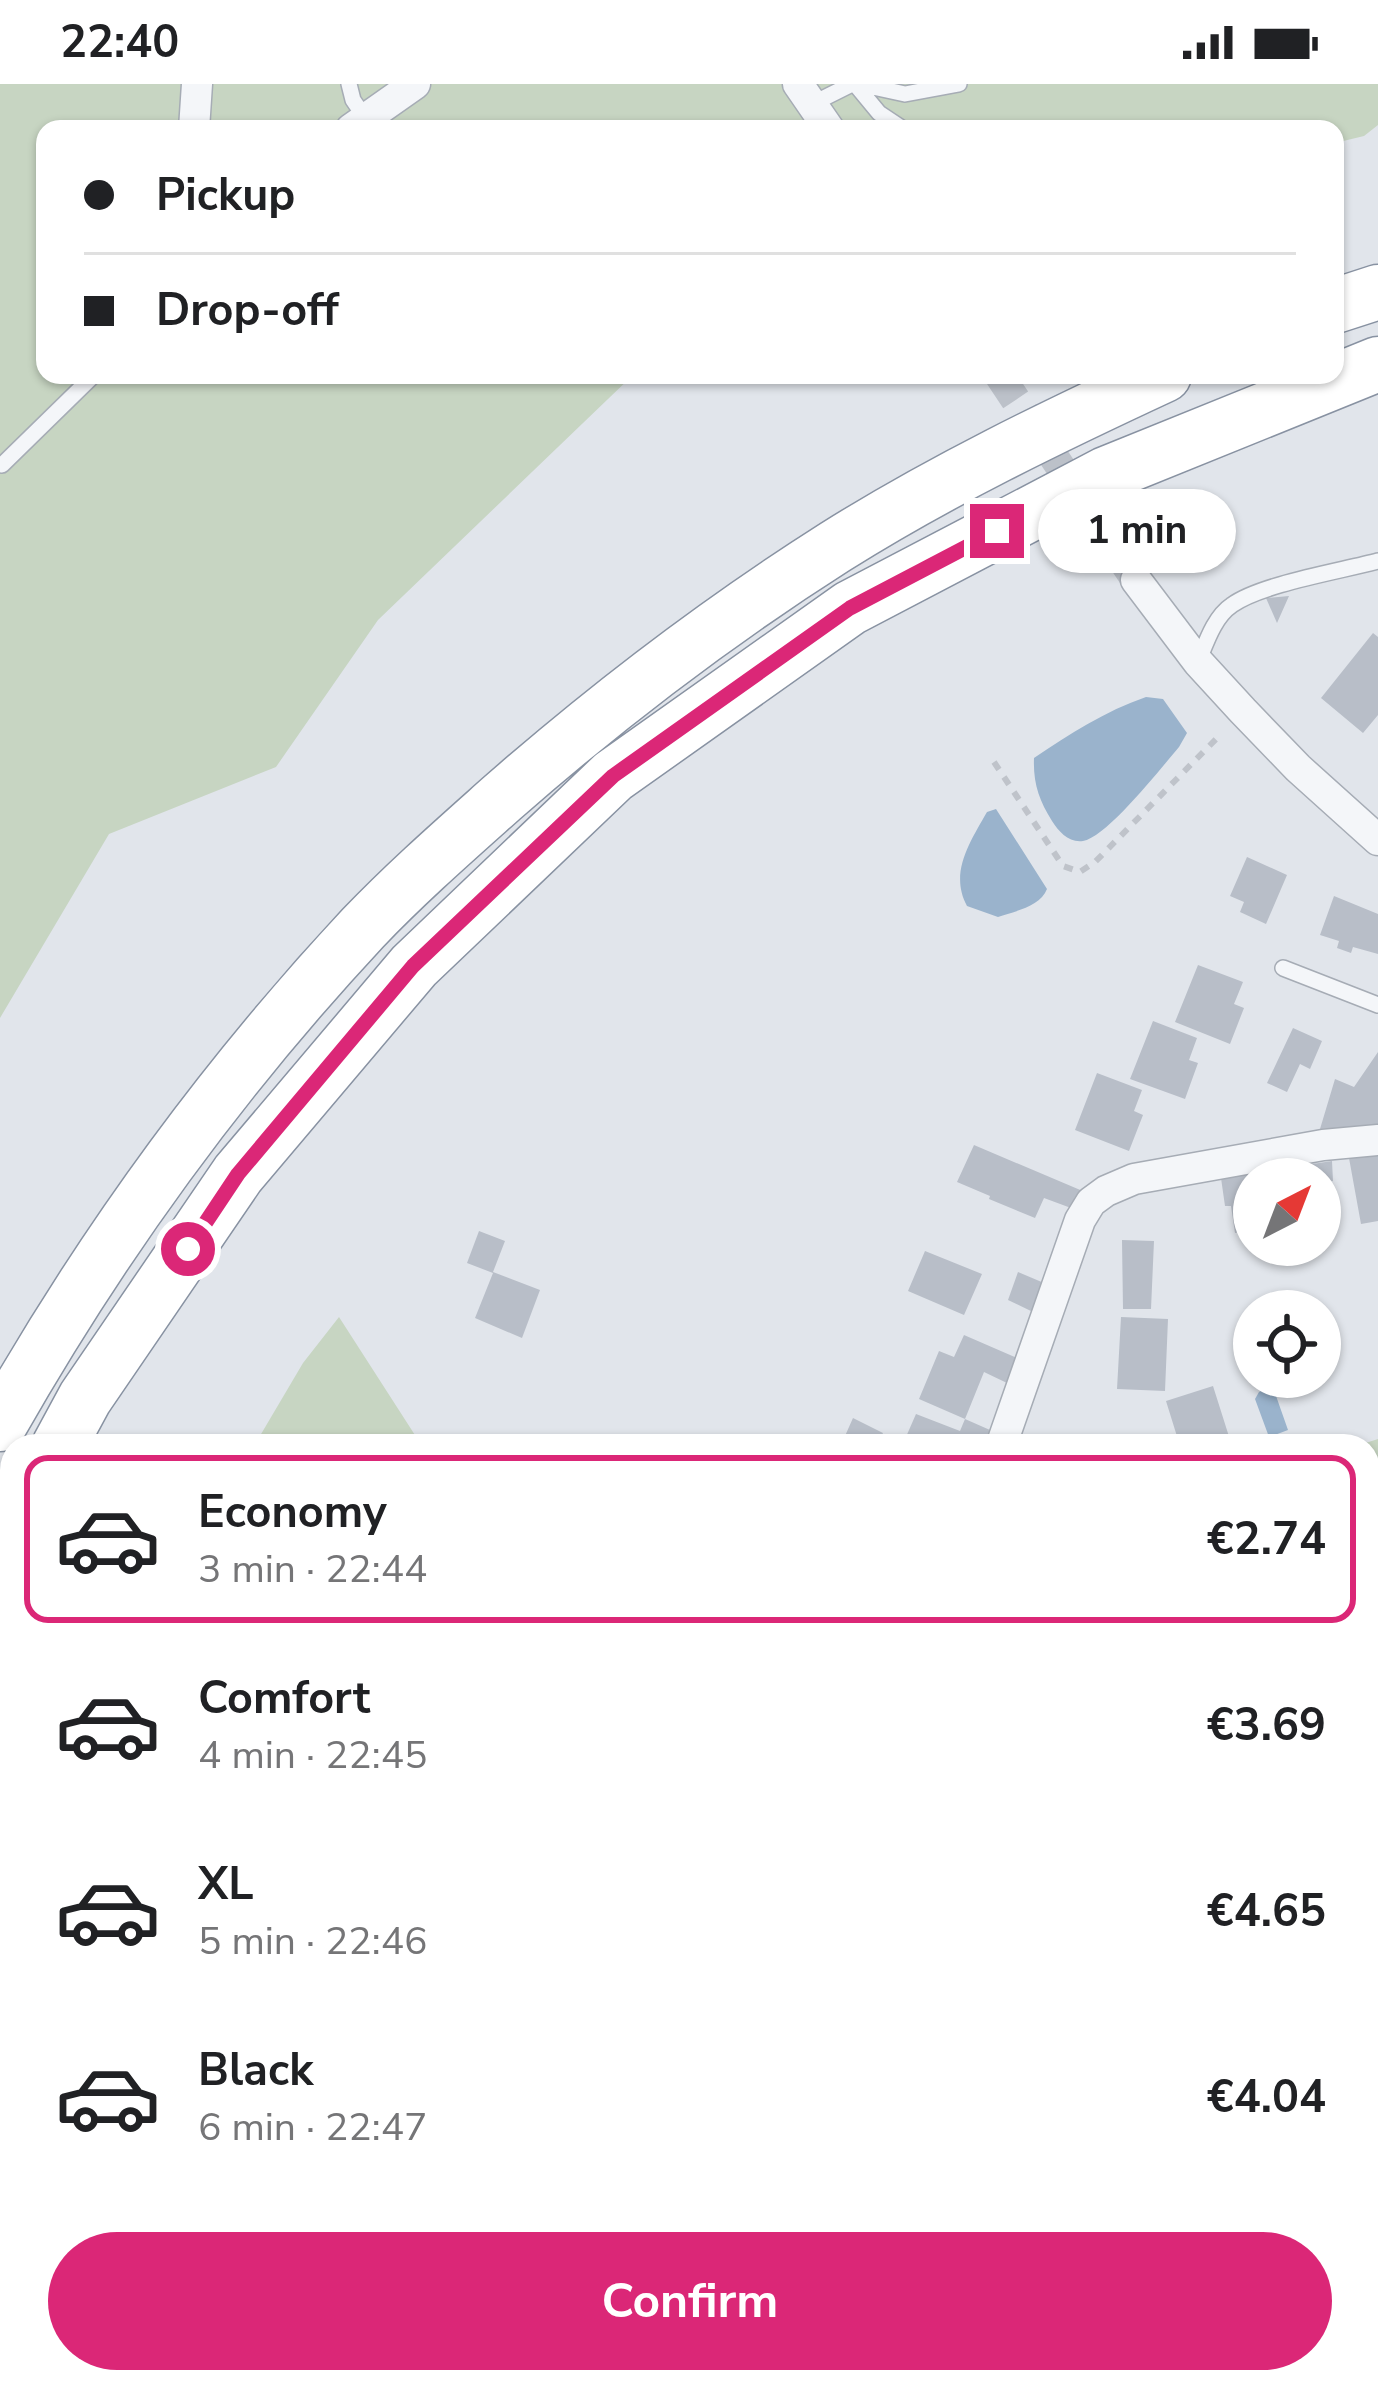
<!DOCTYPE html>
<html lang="en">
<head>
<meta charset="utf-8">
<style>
	:root { --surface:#fff; --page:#f6f6f6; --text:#202124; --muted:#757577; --line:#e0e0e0; --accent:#db2777 }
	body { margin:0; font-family:"Nunito Sans",sans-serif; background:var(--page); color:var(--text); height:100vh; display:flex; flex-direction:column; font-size:45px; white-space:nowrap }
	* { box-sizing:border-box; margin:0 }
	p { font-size:39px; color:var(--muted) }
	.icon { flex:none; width:66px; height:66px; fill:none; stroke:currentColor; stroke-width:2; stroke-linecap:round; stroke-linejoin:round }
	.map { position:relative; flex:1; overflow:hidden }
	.panel { position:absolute; left:0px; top:1350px; width:1380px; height:960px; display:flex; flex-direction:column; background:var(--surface); border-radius:36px 36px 0 0; box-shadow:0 3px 9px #0004 }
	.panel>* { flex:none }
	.top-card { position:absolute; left:36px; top:36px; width:1308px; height:264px; border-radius:24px; box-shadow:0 3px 9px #0004; display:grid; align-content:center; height:264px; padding:0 48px; background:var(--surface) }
	.needle { width:78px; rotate:42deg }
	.fabs { position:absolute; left:1233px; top:1074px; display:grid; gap:24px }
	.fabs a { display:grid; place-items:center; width:108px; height:108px; border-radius:50%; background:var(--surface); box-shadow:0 3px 9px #0004; font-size:60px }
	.end { position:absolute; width:54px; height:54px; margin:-27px; border:15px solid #db2777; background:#fff; box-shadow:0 0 0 6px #fff }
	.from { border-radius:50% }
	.bubble { position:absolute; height:84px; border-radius:42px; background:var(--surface); box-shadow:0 3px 9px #0004; font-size:39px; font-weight:700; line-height:84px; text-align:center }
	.top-card b { display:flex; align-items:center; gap:42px; height:114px; font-size:45px }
	.top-card b+b { border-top:3px solid var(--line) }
	.top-card i { width:30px; height:30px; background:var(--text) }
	ul { padding:21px 0 0; list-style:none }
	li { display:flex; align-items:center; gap:36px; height:168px; margin:0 24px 18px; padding:0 24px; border:6px solid transparent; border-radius:24px }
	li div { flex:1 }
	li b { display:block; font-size:45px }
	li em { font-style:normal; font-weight:700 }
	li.active { border-color:var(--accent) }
	li>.icon { width:108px; height:108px; stroke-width:1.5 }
	.primary-button { display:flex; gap:24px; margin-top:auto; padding:24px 48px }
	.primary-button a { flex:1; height:138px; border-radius:72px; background:var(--accent); color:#fff; font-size:48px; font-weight:700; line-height:138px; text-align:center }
	.status { display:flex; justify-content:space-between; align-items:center; height:84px; padding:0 60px; background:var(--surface); direction:ltr }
	.status svg { height:33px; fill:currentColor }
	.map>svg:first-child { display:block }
</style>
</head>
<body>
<div class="status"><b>22:40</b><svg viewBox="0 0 49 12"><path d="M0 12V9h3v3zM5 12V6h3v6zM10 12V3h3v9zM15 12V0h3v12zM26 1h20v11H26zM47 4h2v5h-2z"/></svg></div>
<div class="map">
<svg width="1378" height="2310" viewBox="0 0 1378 2310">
	<rect width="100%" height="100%" fill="#e1e5eb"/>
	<!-- green -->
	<path fill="#c7d5c2" d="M0,0H1378V41L1364,52L1335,59V45H790L782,41V45H45V291H633L378,536L276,683L109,750L0,934Z
		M339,1233L422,1362H254L303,1279Z
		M1378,1355V2310H931L933,2298H1368V1362H1356Z
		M12,1709V2298H128L0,2310V1715Z"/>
	<!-- water -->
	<path fill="#9ab3cc" d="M1146,613L1163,615L1187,649L1179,663C1161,684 1107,753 1083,757C1069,759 1059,748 1052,737C1039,716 1033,699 1034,674C1070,650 1105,627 1146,613Z
		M996,725L1047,805C1040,823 1015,827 998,833L967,822C949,789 970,758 987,728Z
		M1266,1304L1275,1309L1288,1346L1269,1353L1255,1315L1259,1308Z"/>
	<!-- building -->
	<path fill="#b8bec8" d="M1289,512L1277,539L1266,514Z
		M1373,549L1378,553V631L1363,649L1321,614Z
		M1247,773L1287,791L1266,840L1240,828L1244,818L1230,812Z
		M1334,812L1378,830V870L1353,863L1351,869L1337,864L1339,857L1320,851Z
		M1198,881L1243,898L1234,920L1244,924L1230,960L1175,938Z
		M1153,937L1197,954L1189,976L1198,979L1185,1015L1130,995Z
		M1293,944L1322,957L1310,985L1300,980L1287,1008L1267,999Z
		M1378,968V1041L1320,1045L1335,995L1354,1003Z
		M1097,989L1142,1006L1134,1027L1143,1031L1129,1067L1075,1046Z
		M974,1061L1085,1108L1075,1113L1071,1124L1044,1114L1035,1134L989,1115L990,1112L957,1098Z
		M1378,1069V1137L1361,1140L1349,1074Z
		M1332,1077L1333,1097L1320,1100V1095H1254V1145L1235,1149L1231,1122H1225L1221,1094Z
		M479,1147L505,1157L493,1188L540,1206L522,1254L475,1234L493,1189L467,1179Z
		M1122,1156L1154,1157L1151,1225H1123Z
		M925,1167L982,1190L964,1231L908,1207Z
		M1018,1188L1044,1199L1033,1228L1008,1216Z
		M1121,1233L1168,1235L1165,1307L1117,1305Z
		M964,1251L1017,1274L1007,1299L984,1288L965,1335L919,1315L939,1267L954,1273Z
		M1288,1293H1303L1305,1305L1293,1308Z
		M1213,1302L1232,1362H1180L1166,1317Z
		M916,1330L960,1347L965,1335L990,1346L985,1362L959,1352L955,1362H902Z
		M853,1334L883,1349L877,1362L841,1361Z
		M620,2298H653L656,2310H618Z
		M685,2298H718V2305L685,2300Z"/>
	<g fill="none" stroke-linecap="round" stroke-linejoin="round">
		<!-- minor-tunnel -->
		<path stroke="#bcc1c9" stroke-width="30" stroke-dasharray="30 15" stroke-linecap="butt" d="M999,291L1136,496"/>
		<defs>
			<path id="service" d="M349,0L353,16L366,35
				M855,0L879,29L903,45
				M859,0L905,10L959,0
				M812,20L852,0
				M2,381L94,291
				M1198,578C1206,559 1214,533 1232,521C1261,500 1341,487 1378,477
				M1283,884L1378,921
				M1368,1561L1378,1522
				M661,2298L664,2310"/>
			<path id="minor" d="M798,0L829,45
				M194,45L197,0
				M351,45L415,0
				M1136,496L1198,578L1243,627L1298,684L1378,756
				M1001,1362L1080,1136L1091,1118L1106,1107L1134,1095L1323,1061L1378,1056
				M607,2310L608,2298"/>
			<path id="motorway" d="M1335,222L1378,208
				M0,1340C101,1162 223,994 363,844C407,798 455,756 502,714C607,622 717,538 835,463C940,397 1052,343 1164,291
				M59,1362L85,1314L238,1090L414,882L613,692L850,524L1106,390L1378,280
				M0,1471L12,1449"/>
		</defs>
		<!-- service casing -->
		<use href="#service" stroke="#a6acb5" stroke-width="18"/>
		<!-- minor casing -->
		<use href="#minor" stroke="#a6acb5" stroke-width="33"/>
		<!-- motorway casing -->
		<use href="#motorway" stroke="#8892a2" stroke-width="57"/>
		<!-- path -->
		<path stroke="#bfc3ca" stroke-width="6" stroke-dasharray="9 9" stroke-linecap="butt" d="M994,678L1063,782L1080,788L1095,778L1220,651"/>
		<!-- service -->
		<use href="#service" stroke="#f4f6f9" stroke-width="15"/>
		<!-- minor -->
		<use href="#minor" stroke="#f4f6f9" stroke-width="30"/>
		<!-- motorway -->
		<use href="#motorway" stroke="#fff" stroke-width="54"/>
	</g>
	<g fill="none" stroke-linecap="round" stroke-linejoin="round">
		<!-- route -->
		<path stroke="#db2777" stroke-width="15" d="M188,1165L238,1090L413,882L613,692L850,524L997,447"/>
	</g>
</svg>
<div class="fabs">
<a><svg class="needle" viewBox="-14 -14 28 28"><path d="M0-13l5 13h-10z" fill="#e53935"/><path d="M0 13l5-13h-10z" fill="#757577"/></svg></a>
<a><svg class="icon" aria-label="locate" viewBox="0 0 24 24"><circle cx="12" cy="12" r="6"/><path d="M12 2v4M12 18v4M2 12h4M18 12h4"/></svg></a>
</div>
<i class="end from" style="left:188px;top:1165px"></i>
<i class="end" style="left:997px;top:447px"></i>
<div class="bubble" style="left:1038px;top:405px;width:198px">1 min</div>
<div class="top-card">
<b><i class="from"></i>Pickup</b>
<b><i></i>Drop-off</b>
</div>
<section class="panel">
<ul>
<li class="active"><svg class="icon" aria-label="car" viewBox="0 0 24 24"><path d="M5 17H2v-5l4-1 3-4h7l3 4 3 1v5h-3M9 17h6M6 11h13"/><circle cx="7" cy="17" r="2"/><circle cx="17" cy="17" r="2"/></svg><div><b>Economy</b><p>3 min · 22:44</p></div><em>€2.74</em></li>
<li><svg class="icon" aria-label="car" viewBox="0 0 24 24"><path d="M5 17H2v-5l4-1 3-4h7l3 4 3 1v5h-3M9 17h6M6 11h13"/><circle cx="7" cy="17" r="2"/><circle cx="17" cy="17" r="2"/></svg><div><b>Comfort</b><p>4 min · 22:45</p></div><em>€3.69</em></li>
<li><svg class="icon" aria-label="car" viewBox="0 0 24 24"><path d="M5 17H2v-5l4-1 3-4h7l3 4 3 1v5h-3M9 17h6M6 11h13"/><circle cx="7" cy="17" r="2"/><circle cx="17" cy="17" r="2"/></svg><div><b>XL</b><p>5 min · 22:46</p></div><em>€4.65</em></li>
<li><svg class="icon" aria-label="car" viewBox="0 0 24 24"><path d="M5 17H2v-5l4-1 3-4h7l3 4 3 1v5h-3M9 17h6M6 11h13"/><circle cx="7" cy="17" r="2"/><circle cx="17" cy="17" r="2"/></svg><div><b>Black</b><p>6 min · 22:47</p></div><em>€4.04</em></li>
</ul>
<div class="primary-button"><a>Confirm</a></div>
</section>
</div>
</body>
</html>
